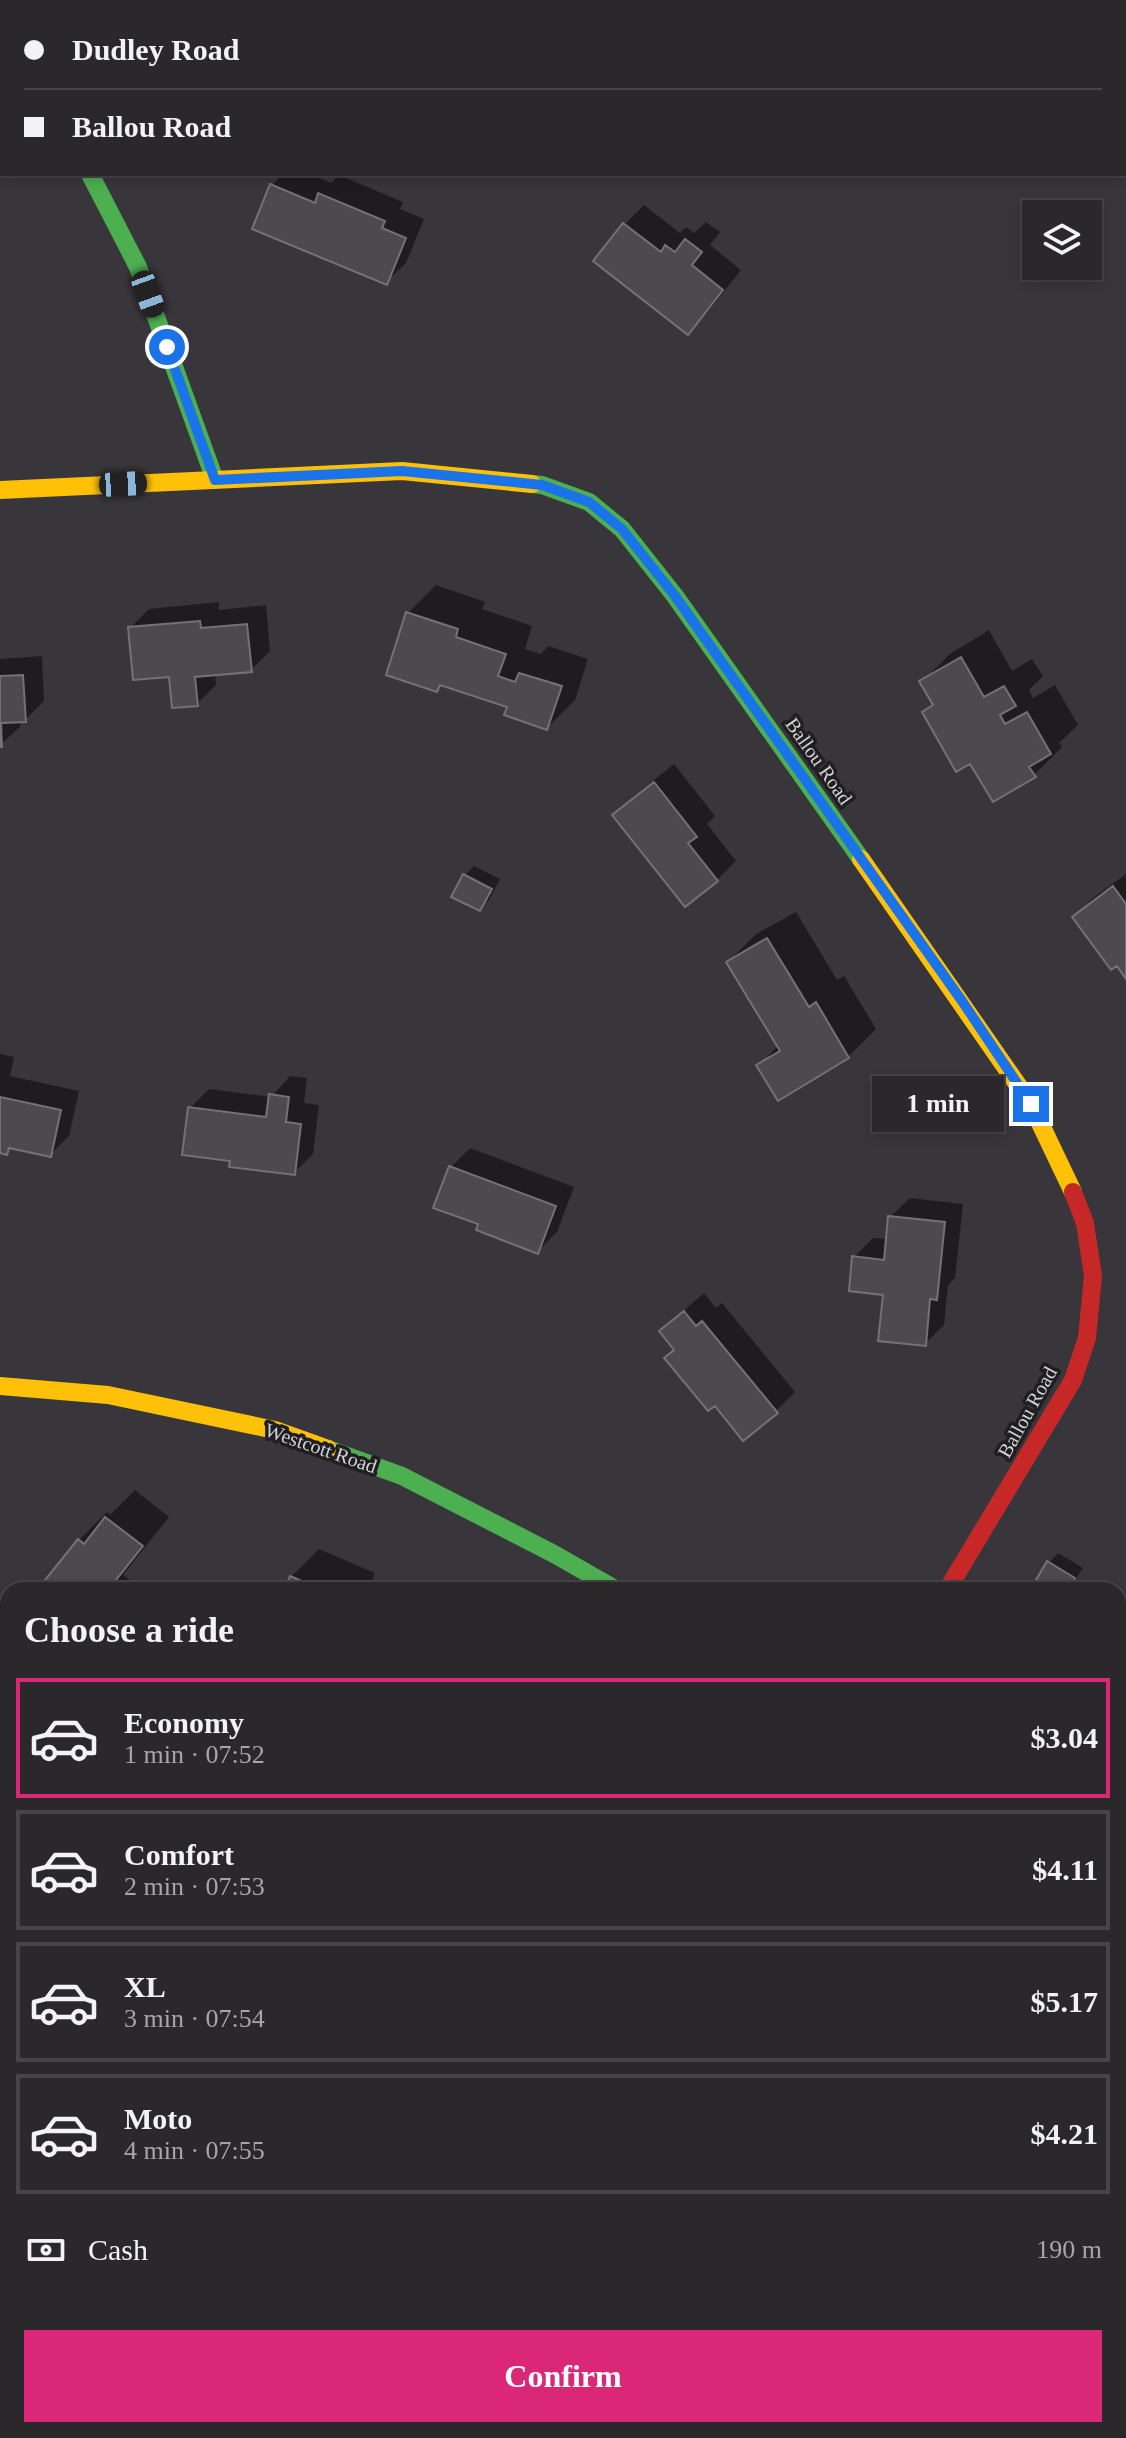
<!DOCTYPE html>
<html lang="en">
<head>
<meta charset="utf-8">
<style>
	:root { --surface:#2b282c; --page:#373438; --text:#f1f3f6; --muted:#a6a6a9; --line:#474448; --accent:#db2777 }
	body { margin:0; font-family:Georgia,serif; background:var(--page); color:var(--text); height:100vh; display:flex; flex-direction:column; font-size:30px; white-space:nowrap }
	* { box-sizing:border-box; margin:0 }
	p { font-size:26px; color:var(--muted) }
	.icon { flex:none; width:44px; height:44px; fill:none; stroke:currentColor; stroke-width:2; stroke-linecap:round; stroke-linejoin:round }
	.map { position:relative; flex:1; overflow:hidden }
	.side { position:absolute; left:0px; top:1582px; width:1126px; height:856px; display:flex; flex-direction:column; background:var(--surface); border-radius:24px 24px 0 0; box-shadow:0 4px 12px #0003,0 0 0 2px var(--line) }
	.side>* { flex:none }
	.hud { position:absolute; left:0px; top:0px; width:1126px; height:176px; box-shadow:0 4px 12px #0003,0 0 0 2px var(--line); display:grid; align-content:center; height:176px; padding:0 24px; background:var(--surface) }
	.buttons { position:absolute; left:1022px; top:200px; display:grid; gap:16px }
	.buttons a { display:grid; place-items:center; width:80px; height:80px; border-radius:0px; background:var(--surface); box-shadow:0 4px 12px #0003,0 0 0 2px var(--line); font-size:40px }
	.end { position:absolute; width:36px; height:36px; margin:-18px; border:10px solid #1a73e8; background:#fff; box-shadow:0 0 0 4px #fff }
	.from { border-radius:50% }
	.bubble { position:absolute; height:56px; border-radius:0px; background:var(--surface); box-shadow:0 4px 12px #0003,0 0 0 2px var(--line); font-size:26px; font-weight:800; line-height:56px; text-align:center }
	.car { position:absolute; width:24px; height:48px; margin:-24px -12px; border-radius:10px; box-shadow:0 0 6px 2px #0007; background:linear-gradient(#222 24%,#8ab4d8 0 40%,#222 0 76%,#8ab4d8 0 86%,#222 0) }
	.hud b { display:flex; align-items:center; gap:28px; height:76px; font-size:30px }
	.hud b+b { border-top:2px solid var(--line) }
	.hud i { width:20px; height:20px; background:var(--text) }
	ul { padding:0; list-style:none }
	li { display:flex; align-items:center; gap:24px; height:120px; margin:0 16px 12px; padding:0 8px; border:4px solid var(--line); border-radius:0px }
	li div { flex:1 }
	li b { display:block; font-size:30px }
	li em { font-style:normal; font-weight:800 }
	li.current { border-color:var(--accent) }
	li>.icon { width:72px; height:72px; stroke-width:1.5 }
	h2 { padding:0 24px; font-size:36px; line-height:96px }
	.pay { display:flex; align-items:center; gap:20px; height:88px; padding:0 24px; font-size:30px }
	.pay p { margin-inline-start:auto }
	.cta { display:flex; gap:16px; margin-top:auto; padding:16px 24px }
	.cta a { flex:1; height:92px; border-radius:0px; background:var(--accent); color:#fff; font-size:32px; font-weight:800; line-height:92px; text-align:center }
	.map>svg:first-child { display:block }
</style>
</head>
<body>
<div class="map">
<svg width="1126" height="2438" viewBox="0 0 1126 2438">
	<rect width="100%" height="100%" fill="#39363b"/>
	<!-- shadow -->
	<path fill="#0007" d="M283,174H310L331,183L339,175L403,202L400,209L424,219L406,263L386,282L272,185Z
		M644,205L680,233L686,227L694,233L706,222L720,232L710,245L741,270L707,313L688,332L596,261L625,224Z
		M436,585L485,602L482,609L532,626L525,649L541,654L548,646L588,659L575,700L547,728L509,706L443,684L437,690L408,613Z
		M219,602V610L266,605L270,651L251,670L215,673L216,685L197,704L130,628L149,609Z
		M989,630L1012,671L1032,659L1043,676L1029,690L1033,698L1055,685L1078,725L1059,743L1062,747L1034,775L971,761L924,712L934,703L922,682L950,654Z
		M42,656L44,701L25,720H20L21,726L0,745V659Z
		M674,764L715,816L707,824L736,861L717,880L615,815L634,796Z
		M474,866L500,879L489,900L479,909L465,875Z
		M1126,874V975L1074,917L1093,898Z
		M796,912L837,980L844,976L876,1029L848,1057L779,1098L759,1065L778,1046L728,962L756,934Z
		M0,1054L14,1057L10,1076L79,1091L69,1136L50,1155L12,1147L6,1153L0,1151Z
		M290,1076L307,1078L304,1103L319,1105L313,1154L294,1173L232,1159L190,1108L209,1089L271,1097Z
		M470,1148L574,1187L557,1232L538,1251L481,1223L451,1167Z
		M910,1198L963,1204L955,1278L948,1285L944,1325L925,1344L854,1257L873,1238L888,1239L890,1217Z
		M704,1293L716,1308L722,1303L795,1392L776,1411L715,1403L661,1331Z
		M135,1490L169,1517L123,1575L143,1590H39L79,1540L107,1512L110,1515Z
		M319,1549L375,1573L372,1579L398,1590H286L291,1577Z
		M1058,1553L1083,1568L1068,1590H1055L1049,1563Z
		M1118,1663L1126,1669V1753L1118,1761Z
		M1126,2084V2163L1125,2154L1118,2149V2092Z"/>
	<!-- building -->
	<path fill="#4c4a4e" stroke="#747276" stroke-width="2" d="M270,184L315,203L318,193L385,221L382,228L406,238L387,285L252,229Z
		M623,223L661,252L665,245L675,252L685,239L702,252L692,265L723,290L688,335L593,261Z
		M406,612L458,629L456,637L506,654L498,676L515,682L519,673L562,686L547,730L504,715L507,707L440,685L437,692L386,675Z
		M200,621L201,628L247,624L252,672L195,677L198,706L172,708L169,677L133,680L128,627Z
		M961,657L984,697L1004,686L1016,706L1000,715L1005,724L1027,712L1051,754L1029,767L1036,777L993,802L970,764L956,772L922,712L933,705L919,681Z
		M23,675L26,722L1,723L2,747H0V676Z
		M654,782L697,837L688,843L718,881L685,907L612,815Z
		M463,874L492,889L480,911L451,897Z
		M1113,886L1126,904V979L1117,966L1111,970L1072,917Z
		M767,938L809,1007L816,1002L849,1058L778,1101L756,1065L780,1051L726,962Z
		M269,1094L289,1097L286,1122L301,1124L295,1175L229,1167L230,1161L182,1155L188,1107L266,1117Z
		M0,1097L61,1110L51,1157L9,1148L7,1155L0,1153Z
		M449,1166L556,1206L538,1254L476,1230L478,1224L433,1208Z
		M888,1216L945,1222L937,1300L930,1299L926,1346L878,1341L883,1295L849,1291L852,1256L884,1260Z
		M684,1311L696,1326L702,1321L778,1413L743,1441L715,1406L708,1411L664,1358L674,1350L659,1331Z
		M105,1517L143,1546L108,1590H37L78,1539L84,1544Z
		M1047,1561L1075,1578L1068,1590H1052L1036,1580Z
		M290,1576L323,1590H284Z
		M1118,1695L1126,1701V1753L1118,1764Z
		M1118,2103L1126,2108V2165L1118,2160L1122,2154L1118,2151Z"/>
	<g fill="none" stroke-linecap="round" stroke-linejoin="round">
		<!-- street -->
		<path stroke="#6f6c5b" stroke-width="36" d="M0,0L2,3
			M1118,1925L1126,1931
			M0,2059L8,2056
			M158,2438L173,2430"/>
		<!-- fast -->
		<path stroke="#4caf50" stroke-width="18" d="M90,174L138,267L215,480
			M532,484L542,485L589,502L622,529L675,596L861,859
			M328,1449L402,1476L554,1554L617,1590"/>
		<!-- slow -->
		<path stroke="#ffc107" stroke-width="18" d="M0,490L402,471L532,484
			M861,859L1031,1104L1073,1192
			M0,1386L108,1395L275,1430L328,1449"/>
		<!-- jam -->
		<path stroke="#c62828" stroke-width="18" d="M947,1590L1073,1380L1087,1338L1093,1276L1085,1223L1073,1192"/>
	</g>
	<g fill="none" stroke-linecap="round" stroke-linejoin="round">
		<!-- route -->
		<path stroke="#1a73e8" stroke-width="10" d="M167,347L215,480L402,471L542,485L589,502L622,529L675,596L962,1001L1031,1104"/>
	</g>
	<g text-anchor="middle" stroke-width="7" stroke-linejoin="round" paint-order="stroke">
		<!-- street labels -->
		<g font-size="20" fill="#d5d3d7" stroke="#1f1e21">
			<text transform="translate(819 761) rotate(55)" y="7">Ballou Road</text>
			<text transform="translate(1027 1412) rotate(-61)" y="7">Ballou Road</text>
			<text transform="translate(321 1448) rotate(19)" y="7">Westcott Road</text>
		</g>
	</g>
</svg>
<div class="buttons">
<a><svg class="icon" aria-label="layers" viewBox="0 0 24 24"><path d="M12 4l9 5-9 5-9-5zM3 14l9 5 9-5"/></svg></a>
</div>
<i class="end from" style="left:167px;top:347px"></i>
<i class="end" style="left:1031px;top:1104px"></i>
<div class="bubble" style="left:872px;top:1076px;width:132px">1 min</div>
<i class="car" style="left:148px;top:294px;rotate:160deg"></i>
<i class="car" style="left:123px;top:484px;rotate:87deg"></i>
<div class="hud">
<b><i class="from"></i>Dudley Road</b>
<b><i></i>Ballou Road</b>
</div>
<section class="side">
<h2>Choose a ride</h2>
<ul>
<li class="current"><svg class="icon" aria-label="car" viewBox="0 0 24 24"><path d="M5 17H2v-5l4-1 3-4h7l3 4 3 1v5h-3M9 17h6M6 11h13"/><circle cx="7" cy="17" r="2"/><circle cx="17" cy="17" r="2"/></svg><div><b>Economy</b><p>1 min · 07:52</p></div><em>$3.04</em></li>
<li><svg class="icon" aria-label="car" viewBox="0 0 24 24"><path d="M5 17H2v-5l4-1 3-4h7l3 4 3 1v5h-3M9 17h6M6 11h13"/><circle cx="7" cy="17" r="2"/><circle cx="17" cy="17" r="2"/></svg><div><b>Comfort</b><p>2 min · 07:53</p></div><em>$4.11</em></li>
<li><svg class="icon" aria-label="car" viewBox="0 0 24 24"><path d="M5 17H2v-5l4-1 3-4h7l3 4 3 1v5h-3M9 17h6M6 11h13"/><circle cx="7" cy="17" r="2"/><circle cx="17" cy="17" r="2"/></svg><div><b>XL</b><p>3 min · 07:54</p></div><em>$5.17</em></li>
<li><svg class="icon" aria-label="car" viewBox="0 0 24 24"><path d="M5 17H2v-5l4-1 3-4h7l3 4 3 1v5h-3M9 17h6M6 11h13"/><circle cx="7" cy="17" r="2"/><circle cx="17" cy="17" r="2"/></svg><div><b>Moto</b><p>4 min · 07:55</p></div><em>$4.21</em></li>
</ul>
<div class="pay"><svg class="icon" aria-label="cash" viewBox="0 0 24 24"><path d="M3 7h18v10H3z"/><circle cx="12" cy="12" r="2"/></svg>Cash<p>190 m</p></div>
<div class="cta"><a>Confirm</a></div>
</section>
</div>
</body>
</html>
